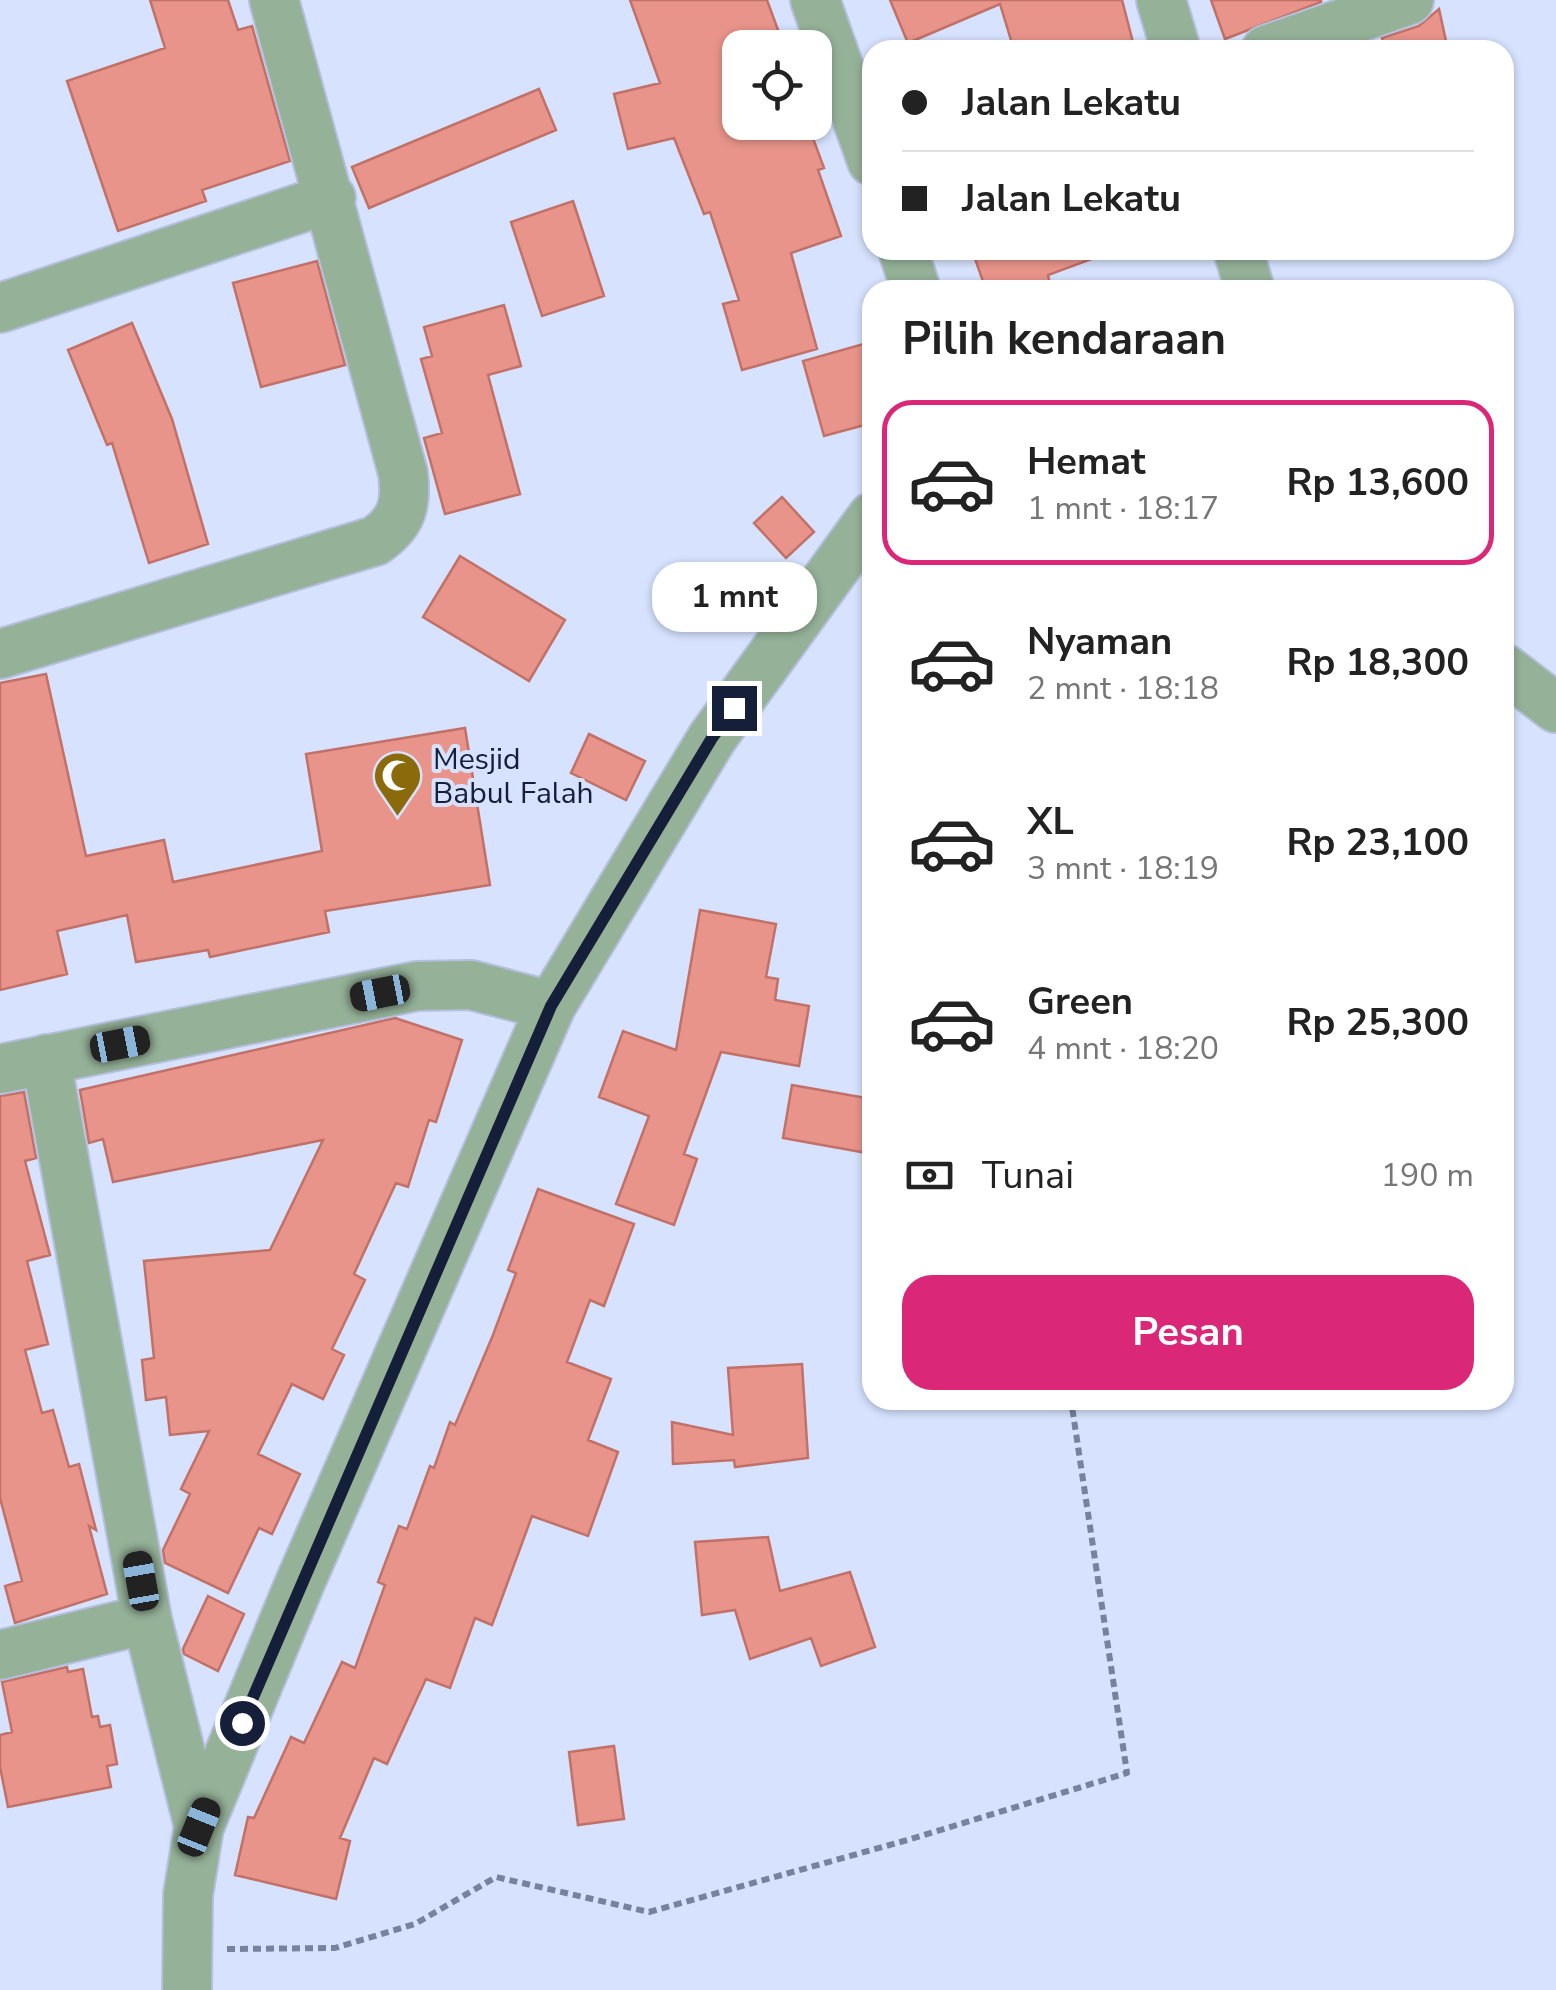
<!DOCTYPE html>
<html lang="id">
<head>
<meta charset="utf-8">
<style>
	:root { --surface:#fff; --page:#f6f6f6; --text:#222; --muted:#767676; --line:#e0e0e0; --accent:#db2777 }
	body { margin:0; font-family:"Nunito Sans",sans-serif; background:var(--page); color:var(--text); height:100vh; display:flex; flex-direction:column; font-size:38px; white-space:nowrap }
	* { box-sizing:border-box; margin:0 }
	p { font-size:32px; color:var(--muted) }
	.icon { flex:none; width:55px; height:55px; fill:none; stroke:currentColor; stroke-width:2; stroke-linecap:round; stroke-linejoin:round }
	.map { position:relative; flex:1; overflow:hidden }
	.details { position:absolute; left:862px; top:280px; width:652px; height:1130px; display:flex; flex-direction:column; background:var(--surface); border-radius:30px; box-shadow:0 2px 8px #0004 }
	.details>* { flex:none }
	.top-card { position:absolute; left:862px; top:40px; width:652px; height:220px; border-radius:30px; box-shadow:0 2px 8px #0004; display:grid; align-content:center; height:220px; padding:0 40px; background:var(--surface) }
	.fabs { position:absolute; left:722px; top:30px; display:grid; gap:20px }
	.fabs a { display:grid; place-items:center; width:110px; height:110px; border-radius:20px; background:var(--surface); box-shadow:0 2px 8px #0004; font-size:50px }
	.end { position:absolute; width:45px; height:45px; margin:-22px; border:12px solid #161f39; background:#fff; box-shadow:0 0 0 5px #fff }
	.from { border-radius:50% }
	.bubble { position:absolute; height:70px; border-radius:30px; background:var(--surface); box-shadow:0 2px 8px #0004; font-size:32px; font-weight:700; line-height:70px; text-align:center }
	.car { position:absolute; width:30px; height:60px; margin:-30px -15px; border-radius:12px; box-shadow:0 0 8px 2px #0007; background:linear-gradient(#222 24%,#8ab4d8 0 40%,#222 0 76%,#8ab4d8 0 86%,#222 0) }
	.top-card b { display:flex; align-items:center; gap:35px; height:95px; font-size:38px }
	.top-card b+b { border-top:2px solid var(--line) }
	.top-card i { width:25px; height:25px; background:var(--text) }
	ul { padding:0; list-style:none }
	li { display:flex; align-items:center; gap:30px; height:165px; margin:0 20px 15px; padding:0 20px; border:5px solid transparent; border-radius:30px }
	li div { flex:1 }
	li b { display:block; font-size:38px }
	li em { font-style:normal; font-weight:700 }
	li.selected { border-color:var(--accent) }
	li>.icon { width:90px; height:90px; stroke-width:1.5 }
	h2 { padding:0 40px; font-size:45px; line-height:120px }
	.pay { display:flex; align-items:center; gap:25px; height:110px; padding:0 40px; font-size:38px }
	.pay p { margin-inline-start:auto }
	.button { display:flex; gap:20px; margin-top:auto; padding:20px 40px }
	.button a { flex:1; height:115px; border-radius:30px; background:var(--accent); color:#fff; font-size:40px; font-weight:700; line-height:115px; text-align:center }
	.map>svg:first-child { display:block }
</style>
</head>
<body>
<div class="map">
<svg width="1556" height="1990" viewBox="0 0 1556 1990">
	<rect width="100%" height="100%" fill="#d6e2fe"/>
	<!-- building -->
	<path fill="#e8948a" stroke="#c17167" stroke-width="2.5" d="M150,0H228L238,30L252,26L290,161L202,190L206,201L118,231L67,81L165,48Z
		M630,0H767L778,30L740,43V122H807L824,168L818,170L841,236L791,253L817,349L742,370L723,304L739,300L710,212L704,214L674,138L628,149L614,94L660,83Z
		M890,0H1122L1135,50H1014L1000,4L908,43Z
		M1211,0H1321V2L1225,39Z
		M1439,9L1448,50H1385L1382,38L1419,26Z
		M539,89L556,130L369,208L352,167Z
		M573,201L604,296L542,316L511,222Z
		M972,250H1104L1105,254L1048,275L1051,290H986Z
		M317,261L345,365L261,387L233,283Z
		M504,305L521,366L488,375L520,494L445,514L424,438L442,433L421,359L432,356L424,327Z
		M132,323L172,419L208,544L149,563L112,443L107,445L68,350Z
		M867,343L872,363V423L824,436L803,361Z
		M782,497L814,532L786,558L754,523Z
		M460,556L565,620L529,681L423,617Z
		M46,674L86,856L164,840L173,882L322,851L306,754L465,728L490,885L325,911L329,932L210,957L208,950L136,962L127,915L57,931L67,974L0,990V683Z
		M589,734L645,761L626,800L571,773Z
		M700,910L776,924L766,977L778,979L775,1000L809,1006L799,1066L721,1052L684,1154L697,1159L674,1225L616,1204L649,1116L599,1097L623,1031L676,1050Z
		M395,1018L462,1040L436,1122L429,1120L408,1187L396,1183L354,1274L365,1280L332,1349L344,1355L323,1399L292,1384L258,1454L300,1474L272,1534L259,1528L228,1593L165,1563L163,1550L190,1494L181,1489L209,1431L170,1435L166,1397L146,1400L142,1360L154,1358L144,1261L270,1250L323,1140L113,1182L103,1139L89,1143L80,1090Z
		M792,1085L872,1099V1154L783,1138Z
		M24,1092L36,1158L25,1161L50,1255L27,1261L48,1344L25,1350L42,1413L53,1410L69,1467L79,1464L96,1530L89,1526L107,1594L15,1623L5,1586L22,1581L0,1498V1096Z
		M538,1189L634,1224L604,1306L590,1300L567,1362L611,1379L588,1440L618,1452L588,1536L532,1516L492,1625L475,1618L450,1688L426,1679L387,1764L374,1758L340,1838L350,1841L336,1899L235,1875L248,1817L254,1818L291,1737L304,1743L342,1662L355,1668L385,1585L378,1582L399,1526L407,1529L430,1466L434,1468L450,1422L455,1425L493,1335L516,1273L508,1270Z
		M802,1364L808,1458L735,1467L734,1460L673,1464L672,1422L733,1435L728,1368Z
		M768,1537L780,1591L850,1572L875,1647L821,1666L811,1638L750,1659L735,1610L702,1615L695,1542Z
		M208,1596L244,1614L218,1671L184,1654L183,1649Z
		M67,1667L68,1672L83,1669L92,1717L98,1716L100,1727L110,1725L117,1764L107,1766L111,1787L8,1807L0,1767V1735L12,1732L2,1682Z
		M614,1746L624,1819L578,1825L569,1752Z"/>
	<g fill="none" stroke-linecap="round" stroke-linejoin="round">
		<defs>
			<path id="street" d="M815,0L872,161
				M1161,0L1176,50
				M1266,50L1409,0
				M903,250L916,290
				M1238,250L1250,290
				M0,308L331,198
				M0,654L375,541C402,523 407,504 403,473L274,0
				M1505,669L1556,708
				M46,1059L147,1619L199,1827
				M0,1069L417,986L471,985L551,1006
				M0,1655L147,1619
				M187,1990L188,1895L199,1827L299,1585L551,1006L712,738L872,517"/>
		</defs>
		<!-- street casing -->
		<use href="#street" stroke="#b3bfdb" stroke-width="52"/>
		<!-- path -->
		<path stroke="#77829d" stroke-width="6" stroke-dasharray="8 5" stroke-linecap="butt" d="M227,1949L335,1948L415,1924L496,1877L649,1912L911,1839L1127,1773L1071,1400"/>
		<!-- street -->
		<use href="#street" stroke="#95b198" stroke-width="48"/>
	</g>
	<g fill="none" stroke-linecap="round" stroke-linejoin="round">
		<!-- route -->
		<path stroke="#161f39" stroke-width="12" d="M242,1723L551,1006L712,738L734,708"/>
	</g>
	<!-- icons -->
	<defs>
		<symbol id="mosque-pin" viewBox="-11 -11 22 30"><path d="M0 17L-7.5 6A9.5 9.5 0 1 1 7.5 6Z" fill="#8a6a0a" stroke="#d6e2fe"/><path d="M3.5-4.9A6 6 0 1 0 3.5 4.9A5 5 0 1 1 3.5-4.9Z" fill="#fff"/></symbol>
	</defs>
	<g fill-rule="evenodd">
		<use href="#mosque-pin" x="370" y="748" width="55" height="75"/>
	</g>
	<g text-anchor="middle" stroke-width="8" stroke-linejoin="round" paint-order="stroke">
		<!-- poi labels -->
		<g font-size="30" fill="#161f39" stroke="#d6e2fe" text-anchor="start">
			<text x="433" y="769">Mesjid<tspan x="433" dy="34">Babul Falah</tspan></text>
		</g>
	</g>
</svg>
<div class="fabs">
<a><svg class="icon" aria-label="locate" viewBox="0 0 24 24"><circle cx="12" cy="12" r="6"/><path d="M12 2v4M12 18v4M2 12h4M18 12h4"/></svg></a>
</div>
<i class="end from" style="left:242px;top:1723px"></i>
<i class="end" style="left:734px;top:708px"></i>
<div class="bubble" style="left:652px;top:562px;width:165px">1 mnt</div>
<i class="car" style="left:380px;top:993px;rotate:259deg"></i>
<i class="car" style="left:120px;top:1044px;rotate:79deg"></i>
<i class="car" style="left:141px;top:1581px;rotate:350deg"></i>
<i class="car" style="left:199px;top:1827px;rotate:22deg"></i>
<div class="top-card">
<b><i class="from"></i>Jalan Lekatu</b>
<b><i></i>Jalan Lekatu</b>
</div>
<section class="details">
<h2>Pilih kendaraan</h2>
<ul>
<li class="selected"><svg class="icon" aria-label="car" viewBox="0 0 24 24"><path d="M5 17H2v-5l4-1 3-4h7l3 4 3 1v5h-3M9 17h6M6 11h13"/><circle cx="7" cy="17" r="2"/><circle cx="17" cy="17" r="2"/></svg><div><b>Hemat</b><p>1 mnt · 18:17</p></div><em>Rp 13,600</em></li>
<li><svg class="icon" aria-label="car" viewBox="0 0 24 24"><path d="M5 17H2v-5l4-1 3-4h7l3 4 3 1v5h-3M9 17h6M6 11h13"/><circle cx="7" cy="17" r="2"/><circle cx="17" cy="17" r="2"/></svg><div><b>Nyaman</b><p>2 mnt · 18:18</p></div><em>Rp 18,300</em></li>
<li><svg class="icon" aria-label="car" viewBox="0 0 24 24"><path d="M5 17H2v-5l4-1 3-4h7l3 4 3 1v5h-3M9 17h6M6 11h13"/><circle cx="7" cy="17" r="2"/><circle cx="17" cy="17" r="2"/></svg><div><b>XL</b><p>3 mnt · 18:19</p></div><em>Rp 23,100</em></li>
<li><svg class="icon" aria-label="car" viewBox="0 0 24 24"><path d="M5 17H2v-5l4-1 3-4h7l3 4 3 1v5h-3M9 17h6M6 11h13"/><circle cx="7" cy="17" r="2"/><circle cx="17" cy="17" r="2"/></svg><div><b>Green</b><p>4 mnt · 18:20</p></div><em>Rp 25,300</em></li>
</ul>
<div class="pay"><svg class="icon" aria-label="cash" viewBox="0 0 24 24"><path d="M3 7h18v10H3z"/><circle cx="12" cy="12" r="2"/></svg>Tunai<p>190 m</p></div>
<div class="button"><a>Pesan</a></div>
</section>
</div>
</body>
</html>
